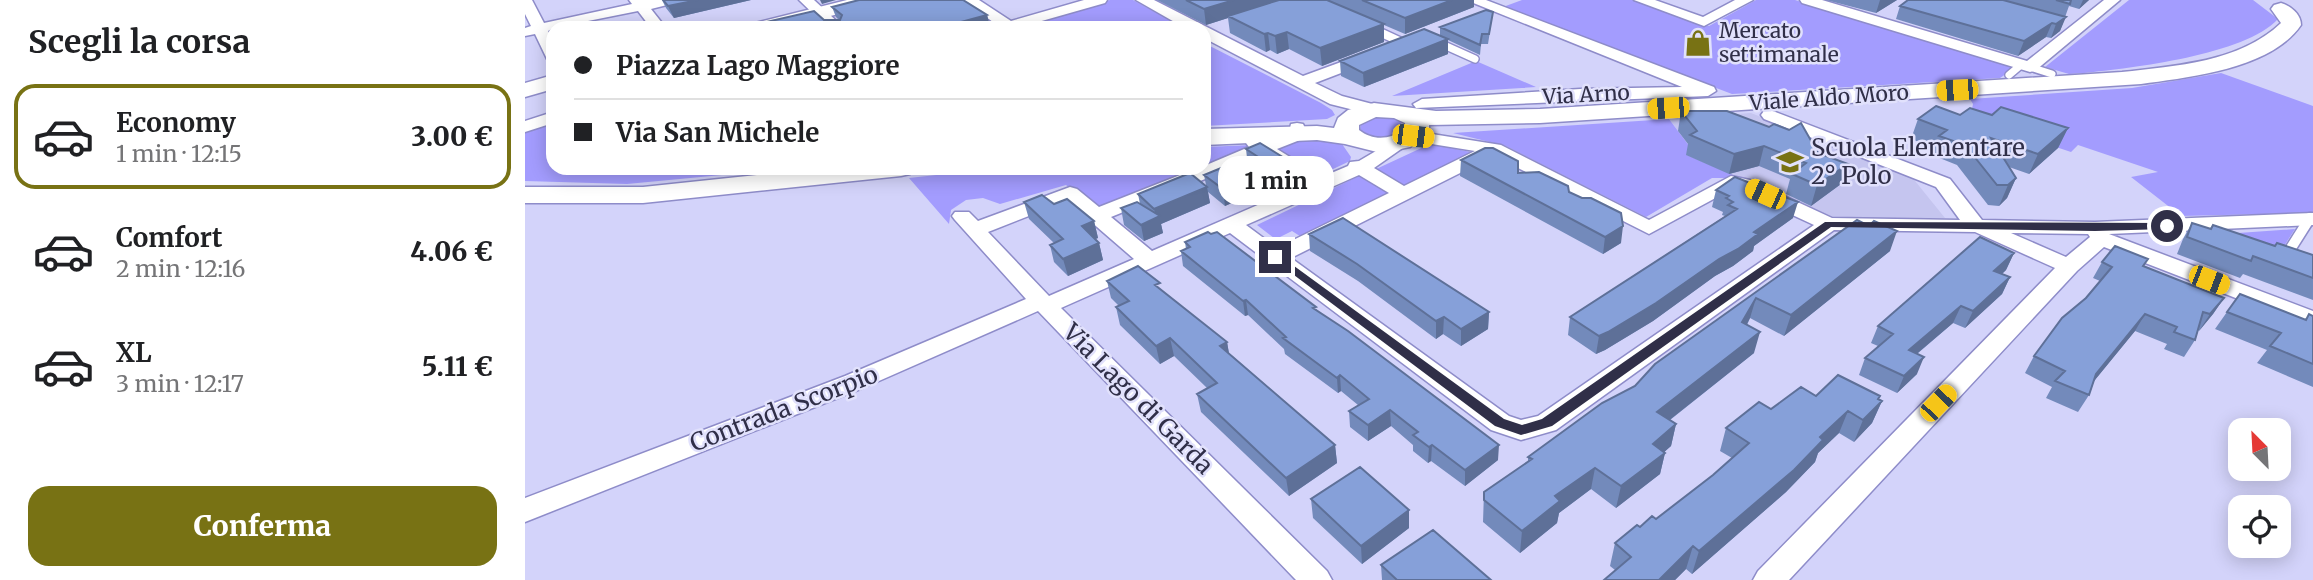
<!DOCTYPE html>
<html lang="it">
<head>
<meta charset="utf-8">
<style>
	:root { --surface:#fff; --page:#f6f6f6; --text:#202124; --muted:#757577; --line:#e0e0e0; --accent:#787214 }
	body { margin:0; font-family:Merriweather,serif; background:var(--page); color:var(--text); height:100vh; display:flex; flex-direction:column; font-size:26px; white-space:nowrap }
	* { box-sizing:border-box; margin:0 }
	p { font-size:23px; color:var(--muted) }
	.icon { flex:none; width:38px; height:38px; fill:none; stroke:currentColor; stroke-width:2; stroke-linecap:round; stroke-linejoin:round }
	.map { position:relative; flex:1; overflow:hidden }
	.side { display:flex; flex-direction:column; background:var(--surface); width:525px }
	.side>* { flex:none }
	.top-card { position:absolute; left:21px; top:21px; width:665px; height:154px; border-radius:21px; box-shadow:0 4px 18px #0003; display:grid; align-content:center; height:154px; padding:0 28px; background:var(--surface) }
	.needle { width:46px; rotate:336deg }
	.buttons { position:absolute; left:1703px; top:418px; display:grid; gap:14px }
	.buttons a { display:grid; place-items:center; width:63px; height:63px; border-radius:14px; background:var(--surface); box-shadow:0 4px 18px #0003; font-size:35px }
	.end { position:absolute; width:32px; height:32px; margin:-16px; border:9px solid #302f48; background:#fff; box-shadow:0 0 0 4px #fff }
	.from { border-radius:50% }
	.bubble { position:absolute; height:49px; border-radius:21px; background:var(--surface); box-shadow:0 4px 18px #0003; font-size:23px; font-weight:800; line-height:49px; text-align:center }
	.car { position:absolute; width:21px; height:42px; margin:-21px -10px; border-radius:9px; box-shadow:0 0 5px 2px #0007; background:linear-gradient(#f5c518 24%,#345 0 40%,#f5c518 0 76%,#345 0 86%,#f5c518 0) }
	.top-card b { display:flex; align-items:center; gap:24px; height:66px; font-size:26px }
	.top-card b+b { border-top:2px solid var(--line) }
	.top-card i { width:18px; height:18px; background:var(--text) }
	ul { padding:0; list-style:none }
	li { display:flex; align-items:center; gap:21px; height:105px; margin:0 14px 10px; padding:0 14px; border:4px solid transparent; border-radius:21px }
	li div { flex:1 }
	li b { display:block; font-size:26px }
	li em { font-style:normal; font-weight:800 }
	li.selected { border-color:var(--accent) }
	li>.icon { width:63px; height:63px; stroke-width:1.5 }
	h2 { padding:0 28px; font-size:32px; line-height:84px }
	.button { display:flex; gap:14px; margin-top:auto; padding:14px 28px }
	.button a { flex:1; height:80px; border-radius:21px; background:var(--accent); color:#fff; font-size:28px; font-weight:800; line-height:80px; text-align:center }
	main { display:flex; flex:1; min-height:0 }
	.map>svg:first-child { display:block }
</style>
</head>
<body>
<main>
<section class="side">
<h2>Scegli la corsa</h2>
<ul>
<li class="selected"><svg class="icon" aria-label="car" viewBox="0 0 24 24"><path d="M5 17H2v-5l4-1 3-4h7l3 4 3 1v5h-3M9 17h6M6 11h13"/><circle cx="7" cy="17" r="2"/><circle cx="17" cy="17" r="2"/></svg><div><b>Economy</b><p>1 min · 12:15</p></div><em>3.00 €</em></li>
<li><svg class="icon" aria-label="car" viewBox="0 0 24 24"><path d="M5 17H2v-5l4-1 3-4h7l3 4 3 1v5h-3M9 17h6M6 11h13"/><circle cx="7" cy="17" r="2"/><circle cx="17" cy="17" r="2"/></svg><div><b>Comfort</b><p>2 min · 12:16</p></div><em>4.06 €</em></li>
<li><svg class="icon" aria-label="car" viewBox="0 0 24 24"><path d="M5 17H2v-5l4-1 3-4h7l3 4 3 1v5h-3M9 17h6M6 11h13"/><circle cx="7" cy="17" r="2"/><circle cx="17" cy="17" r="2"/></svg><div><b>XL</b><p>3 min · 12:17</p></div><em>5.11 €</em></li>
</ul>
<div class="button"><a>Conferma</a></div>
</section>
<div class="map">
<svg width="1788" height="580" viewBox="0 0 1788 580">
	<rect width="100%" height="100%" fill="#d3d3fa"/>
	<!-- built -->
	<path fill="#c5c5ef" d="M1226,113L1386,176L1420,218H1308L1161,155L1168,150L1144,119Z"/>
	<!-- green -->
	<path fill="#a39cfe" d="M585,0H608L659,28H489Z
		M997,0H1108L1184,26L1231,0H1270L1491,67L1475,78L1207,94L978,7Z
		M1604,0H1728L1753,19C1720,55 1607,68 1559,73L1544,74L1520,67Z
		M679,43L796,103L807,110L810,115L802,119L679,126Z
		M951,61L1011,87L867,96Z
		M1696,73L1788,106V213L1656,216L1606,177L1633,172L1553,145L1546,152L1468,126L1447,109L1448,104L1445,99L1607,88Z
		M856,116L871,118L878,125L877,130C864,139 847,140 835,129L836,124L846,118Z
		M1144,119L1168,151L1162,155L1215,178H1187L1121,217L981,146L928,133Z
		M28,123V168H270L102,184L0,181V133Z
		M804,139L817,144L826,157L825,161L789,178L743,148L754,144Z
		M905,144L956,154L883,190L849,170Z
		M728,145L731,149L575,212L541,185L475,204L458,198L441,200L426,210L424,224L384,178L474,168H679V147Z
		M838,174L872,195L781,240L767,231L755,237L762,243L753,241L732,225Z
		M1770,229L1754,254L1699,234Z"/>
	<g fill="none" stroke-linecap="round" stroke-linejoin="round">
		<defs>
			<path id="lane-far1" d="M910,41L950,59
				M1505,67L1527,74
				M1484,75L1497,64"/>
			<path id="lane" d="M1759,259L1785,218"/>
			<path id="street" d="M0,0H7L19,23L107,4L104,0H152L150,3L126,9L141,28H126L113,11L28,28L23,31L28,41V61L22,59L10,34L0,36V28L6,26L0,14Z
				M274,0H289L319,28H303Z
				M438,0H454L486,21L559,0H582L580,3L492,28H469L472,25Z
				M611,0H629L778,76L838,54H850L852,57L850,60L790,83L817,96L855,106L858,110L849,115L805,104L679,38V28H660Z
				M776,0H795L888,43L885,46H875Z
				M941,0H961L1189,87L1191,91L1183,96L891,108L888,104L897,99L1055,89L1157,87Z
				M1109,0H1130L1178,17L1210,0H1228L1179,26Z
				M1275,0H1297L1502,61L1579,0H1595L1511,70L1505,72L1277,3Z
				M1245,110L1425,179L1457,220L1570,222L1788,213V225L1584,234L1788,311V328L1579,247L1552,271L1264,580H1228L1233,571L1530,268L1450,232L1309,230L1031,430L996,440L966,430L705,233L536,308L802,571L807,580H771L513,311L338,388L0,522V498L320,376L501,299L430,220L427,216L430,212H444L453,221L545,187L552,189L574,207L673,168H679V166L724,147L721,143L724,139L730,138L740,141L764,132L766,124L772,123L778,124L783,134L780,138L752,149L797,177L823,166L825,162L834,161L873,138L879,139L882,143L879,147L849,168L879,186L950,151L882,140L879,136L882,132L888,131L976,145L1124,220L1206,176L1225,180L1307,218L1435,220L1411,187L1239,119L1236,115L1239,111ZM737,156L781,184L627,251L586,217ZM969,156L1124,234L1209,188L1289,225L1013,416L996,420L984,416L766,258ZM834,175L864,193L752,248L721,225ZM542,201L609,259L524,296L463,232ZM1486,233L1563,234L1565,237L1541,257Z
				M28,112V123L0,132V121Z"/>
			<path id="secondary" d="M322,0H356L353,4L258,28H223L226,24Z
				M1756,3C1766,6 1776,14 1776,25C1746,69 1665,77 1616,84L1015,123L904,125V132L885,147L856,153L820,144L792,140L679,145V129L792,126L809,128L813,118L823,110L849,103L911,111L1015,109L1597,72C1651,66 1715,62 1756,23L1746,9L1749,5ZM851,117L869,118L880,123V129C865,140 848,141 834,130V125Z
				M28,75V89L0,97V83Z
				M299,168H389L385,174L376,176L118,203H0V187H118Z"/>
		</defs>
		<!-- lane-far1 casing -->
		<use href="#lane-far1" stroke="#8e8cc9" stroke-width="10"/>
		<!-- lane casing -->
		<use href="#lane" stroke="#8e8cc9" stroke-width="13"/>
		<!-- street casing -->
		<use href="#street" stroke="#8e8cc9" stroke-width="3"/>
		<!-- secondary casing -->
		<use href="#secondary" stroke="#8e8cc9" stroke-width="3"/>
		<!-- lane-far1 -->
		<use href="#lane-far1" stroke="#fff" stroke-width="7"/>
		<!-- lane -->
		<use href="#lane" stroke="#fff" stroke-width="10"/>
		<!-- street -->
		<use href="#street" fill="#fff" fill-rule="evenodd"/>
		<!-- secondary -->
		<use href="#secondary" fill="#fff" fill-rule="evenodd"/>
	</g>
	<!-- wall -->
	<path fill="#738abb" d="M137,0H226L149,18L141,8Z
		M632,0H949V7L880,34L859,25V42L797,66L764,49L752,54L745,50L741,52L705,33L703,18L681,25Z
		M1301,0H1372L1351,13Z
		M1383,0H1564L1554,9L1544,6L1535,31L1526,38L1521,37L1493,56L1371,19L1375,6Z
		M307,7L462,15L465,26L299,20H314L311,17Z
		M968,12L963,44H956L955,55L923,40V54L839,87L816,76L815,61L915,36V27Z
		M1156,111L1293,153L1323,164L1316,184L1286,206L1261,194L1265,179L1234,166L1204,174L1161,155L1163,144L1153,131Z
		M1435,115H1467L1543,128L1533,148L1504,174L1484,167L1491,178L1482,198L1474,206L1463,205L1432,165L1407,155L1410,148L1386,139L1393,119Z
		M721,149L758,172L743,178L744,186L700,206L683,192L685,203L636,224L638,233L619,241L599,225L596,208L615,204L613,194L681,185L679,175L722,158Z
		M936,160L1044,192L1096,243L1078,254L935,176Z
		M1191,190L1268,218L1229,246L1228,251L1208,266L1190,276L1128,321L1080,350L1071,354L1043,335L1045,317L1200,216L1197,215L1198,212L1187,207Z
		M499,202L529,204L569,221L573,238L570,239L574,243L578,260L543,276L529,262L525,245L529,243L504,219Z
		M1332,220L1365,251L1259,336L1225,318L1222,325L1229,353L1145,420L1151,424L1146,446L1139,452L1140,453L1135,474L1091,508L1066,489L1034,513L1032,523L995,553L958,522L959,492L1003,462V457L1110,386Z
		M1667,223L1685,229L1688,225L1750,246L1788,255V300L1718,274L1715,278L1652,254L1658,239Z
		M784,234L964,312L963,329L936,346L918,334L911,339L833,281L785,251Z
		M660,242L791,309L973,460L940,486L906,461L903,463L888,451V445L866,426L843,441L825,427L824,411L833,405L816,391L813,393L760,354L759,349L723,315L720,316L658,266L656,251L661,249Z
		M1489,253L1481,270L1477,274L1485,277L1477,294L1440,328L1428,323L1392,354V374L1372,393L1334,375L1340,358L1353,346L1346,343L1353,326Z
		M1577,262L1619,266L1699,298L1688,314L1674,331L1673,330L1670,340L1659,357L1639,349L1642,344L1610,331L1568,382L1564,395L1553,412L1521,398L1527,387L1500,373L1509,356L1575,281L1568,278Z
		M582,281L636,290L702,342L704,353L810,445L812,463L764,496L676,412L672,394L682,388L649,356L635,364L595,325L591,307L594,306L586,298Z
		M1702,312L1780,319L1788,316V387L1732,363L1742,350L1690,329Z
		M1291,396H1355L1354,399L1357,401L1347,423L1329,442L1314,433L1293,453L1290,462L1261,492L1167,574L1161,569L1150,580H1079L1090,570L1085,566L1090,543L1115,527L1131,519L1188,475L1207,458L1195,451L1201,428L1246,409Z
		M786,499L884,528L837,564L788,518Z
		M856,565L966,580H857Z"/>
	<!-- shaded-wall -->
	<path fill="#5e7098" d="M173,0H226L149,18L143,6Z
		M295,0H311L297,4Z
		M709,0H761L703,16V18L681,25L679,9Z
		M927,0H949V7L880,34V18Z
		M1355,0H1372L1351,13Z
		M1558,0H1564L1554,9Z
		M462,15L465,26L458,28H414Z
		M1541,17L1535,31L1526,38L1531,24Z
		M1527,23L1521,37L1493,56L1499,41Z
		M859,24V42L797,66L795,48Z
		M762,32L764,49L752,54L750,36Z
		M743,33L745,50L741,52L739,34Z
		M923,39V54L839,87L838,73Z
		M1543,128L1533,148L1504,174L1513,154Z
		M1239,146L1234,166L1204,174L1209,154Z
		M756,156L758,172L743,178L741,162Z
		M1323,164L1316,184L1286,206L1292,185Z
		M742,170L744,186L700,206L698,189Z
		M1491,178L1482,198L1474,206L1483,185Z
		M682,187L685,203L636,224L638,233L619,241L616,225L631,218L629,209Z
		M1273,202L1268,218L1229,246L1228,251L1208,266L1190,276L1128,321L1080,350L1071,354L1074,336L1229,232Z
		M569,221L573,238L561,243L557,226Z
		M1098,226L1096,243L1078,254L1080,237Z
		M1372,231L1365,251L1259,336L1266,315Z
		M574,243L578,260L543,276L538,259Z
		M1489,253L1481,270L1462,288L1469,271Z
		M1485,277L1477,294L1440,328L1448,311Z
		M1231,298L1225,318L1212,343L1217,322Z
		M1699,298L1688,314L1674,331L1685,314Z
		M721,300L723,315L720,316L718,301Z
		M1436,306L1428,323L1376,367L1384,350Z
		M964,312L963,329L936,346V329Z
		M1620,314L1610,331L1561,391L1571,374Z
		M919,317L918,334L911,339V321Z
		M1235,332L1229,353L1128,433L1132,412Z
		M645,338L649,356L635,364L631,346Z
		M702,342L705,360L695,346Z
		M1399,357L1392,374L1372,393L1379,376Z
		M815,375L816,391L813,393L812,378Z
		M1355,396L1351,406L1357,401L1347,423L1329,442L1338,420Z
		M865,410L866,426L843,441V425Z
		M1323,411L1314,433L1293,453L1290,462L1261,492L1167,574L1174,551Z
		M1151,424L1146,446L1127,463L1140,453L1135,474L1091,508L1096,486L1128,444Z
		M810,445L812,463L764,496L761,478Z
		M907,445L906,461L903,463L904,447Z
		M974,445L973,460L940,486V470Z
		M1070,468L1066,489L1034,513L1032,523L995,553L997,531L1030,496Z
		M884,510V528L837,564L836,546Z
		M1168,546L1161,569L1150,580H1134Z"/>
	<!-- building -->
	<path fill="#86a0d9" stroke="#5e7098" stroke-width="2" d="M138,0H173L143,6Z
		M334,0H438L462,15L414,28H215L289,11L299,20H315L317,15L307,7Z
		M661,0H709L679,9Z
		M754,0H802L859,24L795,48L762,32L750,36L743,33L739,34L703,16Z
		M837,0H927L880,18Z
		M1383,0H1478L1541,17L1531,24L1527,23L1499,41L1375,6Z
		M1531,0H1546L1545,4Z
		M961,10L968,12L964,34H957L955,45L915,27Z
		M899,29L923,39L838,73L815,61Z
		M1411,106L1435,115L1445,108L1467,115L1476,107L1543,128L1513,154L1466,138L1491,178L1483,185H1472L1440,145L1414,136L1422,130L1393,119Z
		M1156,111H1202L1244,127L1249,124L1264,130L1276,123L1293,153L1323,164L1292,185L1267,174L1281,163L1239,146L1209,154L1165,135L1172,131Z
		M735,143L756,156L741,162L721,149Z
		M960,148H968L993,161V173L1014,172L1043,186L1044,192L1057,198H1066L1096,213L1098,226L1080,237L936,160Z
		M723,157L742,170L698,189L679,175Z
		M665,173L682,187L629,209L613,194Z
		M1210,177L1273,202L1229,232L1233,234L1213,249L1194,259L1131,303L1083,332L1074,336L1045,317L1212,209L1203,205L1208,202L1201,198L1204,196L1191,190Z
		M517,195L529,204L542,199L569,221L557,226L574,243L538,259L525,245L538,239L499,202Z
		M612,202L635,216L616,225L596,208Z
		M818,218L964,312L936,329L919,317L911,321L832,264L784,234Z
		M1332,220L1344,226L1349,221L1372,231L1266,315L1231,298L1217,322L1235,332L1132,412L1151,424L1128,444L1140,453L1096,486L1070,468L1030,496L1035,501L997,531L959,500V492L1007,459L1003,457L1077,403L1110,386L1130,364Z
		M1667,223L1686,229L1688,225L1750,246L1752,243L1788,255V278L1728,256L1726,261L1662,237Z
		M683,232L686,234L692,232L791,307L788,308L823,331L974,445L940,470L907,445L904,447L888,435L893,432L865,410L843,425L824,411L844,399L815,375L812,378L758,338L761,337L721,300L718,301L656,251L665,247L660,242Z
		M1455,237L1489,253L1469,271L1485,277L1448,311L1436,306L1384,350L1399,357L1379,376L1340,358L1368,334L1353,326Z
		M1590,246L1623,259L1618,266L1699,298L1685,314L1678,312L1670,340L1649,332L1652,327L1620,314L1571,374L1564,395L1530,381L1540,371L1509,356L1537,318L1561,298L1587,267L1577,262Z
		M613,266L635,283L630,285L702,342L695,346L810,445L761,478L672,394L692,383L645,338L631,346L591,307L604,301L582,281Z
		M1715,294L1781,320L1784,314L1788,316V364L1745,346L1756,333L1702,312Z
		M1313,375L1355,396L1353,399L1357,401L1338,420L1323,411L1295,437L1298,440L1269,470L1174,551L1168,546L1134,580H1079L1106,557L1090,543L1112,525L1115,527L1127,516L1131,519L1188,475L1224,443L1201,428L1234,402L1246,409L1276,387L1291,396Z
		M835,467L884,510L836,546L786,499Z
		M908,530L966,580H872L856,565Z"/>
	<!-- route -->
	<path fill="#302f48" d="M1300,222L1642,223L1648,226L1642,229L1570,231L1306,227L1027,426L996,435L970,426L745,257L754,255L979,419L997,425L1017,419Z"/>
	<!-- icons -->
	<defs>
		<symbol id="shop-bare" viewBox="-9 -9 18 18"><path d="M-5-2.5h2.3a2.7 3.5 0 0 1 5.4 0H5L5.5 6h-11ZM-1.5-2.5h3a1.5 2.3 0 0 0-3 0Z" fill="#787214" stroke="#e1e1fc" stroke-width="2.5" paint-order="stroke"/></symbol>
		<symbol id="school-bare" viewBox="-9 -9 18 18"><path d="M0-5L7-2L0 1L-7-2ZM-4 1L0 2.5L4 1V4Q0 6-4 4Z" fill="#787214" stroke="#e1e1fc" stroke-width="2.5" paint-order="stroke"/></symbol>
	</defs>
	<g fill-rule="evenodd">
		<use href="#shop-bare" x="1154" y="24" width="38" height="38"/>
		<use href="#school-bare" x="1246" y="143" width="38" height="38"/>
	</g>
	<g text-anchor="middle" stroke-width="5" stroke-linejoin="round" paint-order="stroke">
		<!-- far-poi labels -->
		<g font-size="21" fill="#302f48" stroke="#e1e1fc" text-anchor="start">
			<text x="1194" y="38">Mercato<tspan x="1194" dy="24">settimanale</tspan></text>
		</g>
		<!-- far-street labels -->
		<g font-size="21" fill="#302f48" stroke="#e1e1fc">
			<text transform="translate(1061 95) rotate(-3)" y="7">Via Arno</text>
			<text transform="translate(1304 98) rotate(-4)" y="7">Viale Aldo Moro</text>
		</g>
		<!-- poi labels -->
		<g font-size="24" fill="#302f48" stroke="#e1e1fc" text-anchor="start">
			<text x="1286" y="156">Scuola Elementare<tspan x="1286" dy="28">2° Polo</tspan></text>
		</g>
		<!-- street labels -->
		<g font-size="24" fill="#302f48" stroke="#e1e1fc">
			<text transform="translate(613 399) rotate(45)" y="8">Via Lago di Garda</text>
			<text transform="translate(259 409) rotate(-21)" y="8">Contrada Scorpio</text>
		</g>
	</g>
</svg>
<div class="buttons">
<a><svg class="needle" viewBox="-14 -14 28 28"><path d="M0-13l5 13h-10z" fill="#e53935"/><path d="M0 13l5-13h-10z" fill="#757577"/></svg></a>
<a><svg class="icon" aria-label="locate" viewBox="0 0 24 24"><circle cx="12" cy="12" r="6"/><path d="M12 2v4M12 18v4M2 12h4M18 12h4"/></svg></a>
</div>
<i class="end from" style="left:1642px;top:226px"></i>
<i class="end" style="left:750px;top:257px"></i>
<div class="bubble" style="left:693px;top:156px;width:116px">1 min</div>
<i class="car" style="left:1432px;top:90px;rotate:267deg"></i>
<i class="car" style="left:1143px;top:108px;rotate:266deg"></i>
<i class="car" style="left:888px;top:136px;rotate:97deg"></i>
<i class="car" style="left:1240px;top:194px;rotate:294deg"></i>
<i class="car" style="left:1684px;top:280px;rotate:111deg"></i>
<i class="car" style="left:1413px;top:403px;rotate:44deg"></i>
<div class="top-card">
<b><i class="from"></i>Piazza Lago Maggiore</b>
<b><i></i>Via San Michele</b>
</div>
</div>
</main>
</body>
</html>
